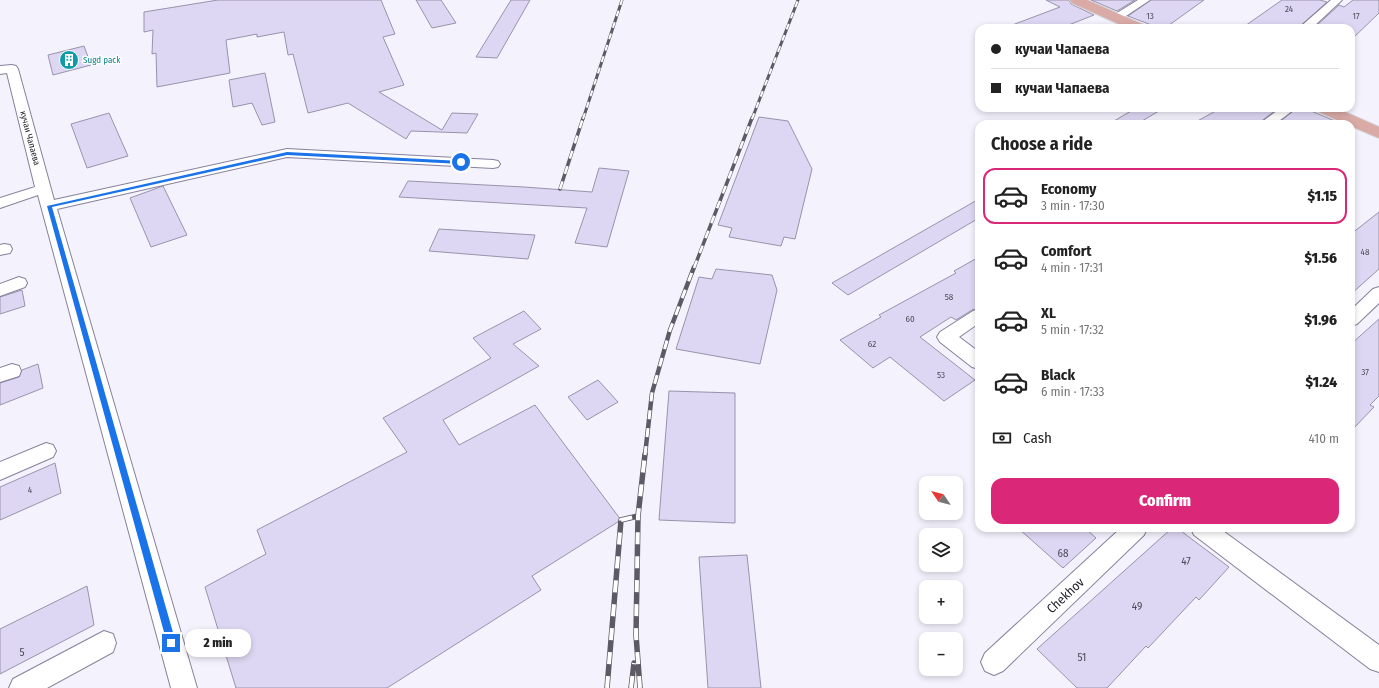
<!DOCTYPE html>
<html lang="en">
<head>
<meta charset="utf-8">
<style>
	:root { --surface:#fff; --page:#f2f2f2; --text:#222; --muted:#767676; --line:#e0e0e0; --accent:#db2777 }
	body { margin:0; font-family:"Fira Sans Condensed",sans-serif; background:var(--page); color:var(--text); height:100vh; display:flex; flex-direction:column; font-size:15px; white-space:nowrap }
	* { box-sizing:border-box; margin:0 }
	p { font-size:13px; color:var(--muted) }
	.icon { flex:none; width:22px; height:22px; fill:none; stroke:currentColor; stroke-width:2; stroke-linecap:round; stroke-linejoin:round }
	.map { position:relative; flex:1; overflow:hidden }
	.side { position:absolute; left:975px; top:120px; width:380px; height:412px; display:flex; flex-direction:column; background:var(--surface); border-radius:12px; box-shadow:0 2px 6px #0003 }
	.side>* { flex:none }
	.hud { position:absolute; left:975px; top:24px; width:380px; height:88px; border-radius:12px; box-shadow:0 2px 6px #0003; display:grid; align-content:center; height:88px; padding:0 16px; background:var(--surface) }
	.needle { width:26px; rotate:305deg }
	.fabs { position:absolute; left:919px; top:476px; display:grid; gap:8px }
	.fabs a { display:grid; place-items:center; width:44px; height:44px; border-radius:8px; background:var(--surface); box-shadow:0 2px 6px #0003; font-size:20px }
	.end { position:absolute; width:18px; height:18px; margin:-9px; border:5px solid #1a73e8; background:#fff; box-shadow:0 0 0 2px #fff }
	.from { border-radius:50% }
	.bubble { position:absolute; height:28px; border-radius:12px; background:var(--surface); box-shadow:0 2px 6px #0003; font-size:13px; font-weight:800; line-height:28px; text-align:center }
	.hud b { display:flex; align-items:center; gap:14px; height:38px; font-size:15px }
	.hud b+b { border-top:1px solid var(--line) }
	.hud i { width:10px; height:10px; background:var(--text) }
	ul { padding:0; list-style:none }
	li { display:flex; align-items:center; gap:12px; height:56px; margin:0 8px 6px; padding:0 8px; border:2px solid transparent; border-radius:12px }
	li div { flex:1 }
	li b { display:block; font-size:15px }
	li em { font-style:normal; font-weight:800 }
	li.current { border-color:var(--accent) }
	li>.icon { width:36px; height:36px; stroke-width:1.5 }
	h2 { padding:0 16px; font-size:18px; line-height:48px }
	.pay { display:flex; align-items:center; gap:10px; height:44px; padding:0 16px; font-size:15px }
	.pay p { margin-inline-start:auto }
	.cta { display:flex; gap:8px; margin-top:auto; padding:8px 16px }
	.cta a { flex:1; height:46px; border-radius:12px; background:var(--accent); color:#fff; font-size:16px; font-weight:800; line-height:46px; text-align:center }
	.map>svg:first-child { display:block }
</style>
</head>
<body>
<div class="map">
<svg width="1379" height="688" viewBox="0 0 1379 688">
	<rect width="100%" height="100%" fill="#f4f2fd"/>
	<!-- building -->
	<path fill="#ded7f3" stroke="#9992ac" d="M218,0H381L395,34L383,37L404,85L379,92L442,130L452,113L478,114L467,133L411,131L406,139L348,103L308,113L293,54L288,55L284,32L257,37V34L226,40L230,73L157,87L156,53L152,54L153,30L144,32V12Z
		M416,0H441L456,23L432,28Z
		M511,0H530L497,58L476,57Z
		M1046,0H1069L1071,4L1094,15L1061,28H1007V27L1060,7Z
		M1091,0H1135L1117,11Z
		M1151,0H1204L1165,28H1159L1128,16Z
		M1282,0H1320L1327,2L1298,28H1242Z
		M1353,0H1379V13L1351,40V28H1314L1339,5L1344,7Z
		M84,46L91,65L53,75L48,55Z
		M265,73L275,122L262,125L252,103L233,107L229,80Z
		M1136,108H1164L1137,124H1109Z
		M1221,108H1278L1258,124H1192Z
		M1297,108H1304L1342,124H1277Z
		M109,113L128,156L87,168L71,124Z
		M759,117L788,121L812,169L795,239L784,237L781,246L729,237L732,228L718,225Z
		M599,168L629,171L607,247L575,243L587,208L399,197L408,181L524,187L592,192Z
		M163,186L187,235L151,247L130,198Z
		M979,199V218L848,295L832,283Z
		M1379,212V269L1351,294V234Z
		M439,229L535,235L528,259L429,251Z
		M979,257V308L972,310L956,320L951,317L920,337L975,380L944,401L890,357L873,368L840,340L881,317L879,315L956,273L954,271Z
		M716,269L772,275L777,290L760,364L676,349L699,277L712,279Z
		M22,290L25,306L0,314V297Z
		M524,311L541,329L513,344L539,366L443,420L459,445L535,405L621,520L532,576L541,590L387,688H236L205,587L266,554L257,530L407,452L383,418L491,358L473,338Z
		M1379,319V396L1370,405L1374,407L1351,431V344Z
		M38,364L43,388L0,405V383L19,377L22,370Z
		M598,380L618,402L587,420L568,397Z
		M669,391L735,393V523L659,520Z
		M55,463L61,493L0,520V487Z
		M1018,528H1085L1096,538L1063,568Z
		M1172,528H1177L1229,567L1199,600L1196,597L1148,648L1146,646L1107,688H1077L1037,649Z
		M747,555L761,688H708L699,557Z
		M87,586L94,625L0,674V629Z"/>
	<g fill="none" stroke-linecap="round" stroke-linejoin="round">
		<defs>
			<path id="minor" d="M1138,0H1150L1120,20H1112L1111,18L1112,16Z
				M1331,0H1342L1312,28H1299Z
				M12,65L16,66L18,69L54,200L287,149L493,160L498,161L500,164L498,167L493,168L287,157L57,209L197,688H171L38,195L0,208V198L35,187L7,73L0,74V66Z
				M1281,108H1296L1275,124H1259Z
				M4,244L10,245L12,249L10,253L0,255V245Z
				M19,277L25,279L27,283L25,287L0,296V284Z
				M1379,287V303L1357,324L1351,326V310L1373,289Z
				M979,309V323L959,337L979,352V369L972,367L940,342L937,337L940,332L973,311Z
				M12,364L19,366L21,371L19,376L0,382V368Z
				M46,443L53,445L56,451L53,457L0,480V462Z
				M1121,528H1147L1144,535L1003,671L994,675L985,671L981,662L985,653Z
				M1191,528H1219L1379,645V672L1370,669L1194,535Z
				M104,631L113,634L116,643L113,652L47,688H9L13,679Z"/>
			<path id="major" d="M1070,0H1087L1144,25L1146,28H1128L1072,3Z
				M1315,108H1336L1379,127V138L1351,126V124H1346L1317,111Z"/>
		</defs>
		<!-- minor casing -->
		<use href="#minor" stroke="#87819b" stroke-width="2"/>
		<!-- major casing -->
		<use href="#major" stroke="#d2d2d4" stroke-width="2"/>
		<!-- minor -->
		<use href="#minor" fill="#fff" fill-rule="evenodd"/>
		<!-- major -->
		<use href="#major" fill="#daaaa7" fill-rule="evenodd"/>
		<defs>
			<path id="rail-far3" d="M583,119L622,0
				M752,119L798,0"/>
			<path id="rail-far2" d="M560,189L583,118
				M694,268L752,118"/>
			<path id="rail-far1" d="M645,455L652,393L670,330L694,267"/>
			<path id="rail" d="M607,688L621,520L638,516
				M631,688L634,663
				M640,688L636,635L638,516L645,454"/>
		</defs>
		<!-- rail-far3 casing -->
		<use href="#rail-far3" stroke="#5d5a65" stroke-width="3"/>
		<!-- rail-far2 casing -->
		<use href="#rail-far2" stroke="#5d5a65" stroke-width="3.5"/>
		<!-- rail-far1 casing -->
		<use href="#rail-far1" stroke="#5d5a65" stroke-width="4.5"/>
		<!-- rail casing -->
		<use href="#rail" stroke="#5d5a65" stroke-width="5.5"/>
		<!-- rail-far3 -->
		<use href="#rail-far3" stroke="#fff" stroke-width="2" stroke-dasharray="6" stroke-linecap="butt"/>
		<!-- rail-far2 -->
		<use href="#rail-far2" stroke="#fff" stroke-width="2.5" stroke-dasharray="8" stroke-linecap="butt"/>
		<!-- rail-far1 -->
		<use href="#rail-far1" stroke="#fff" stroke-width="3" stroke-dasharray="9" stroke-linecap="butt"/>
		<!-- rail -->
		<use href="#rail" stroke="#fff" stroke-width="4" stroke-dasharray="12" stroke-linecap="butt"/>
	</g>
	<!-- route -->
	<path fill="#1a73e8" d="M287,152L461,161L464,162L461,164L287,155L52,207L176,643L175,646L171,647L168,646L167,643L47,206Z"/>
	<!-- icons -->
	<defs>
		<symbol id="building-disc" viewBox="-11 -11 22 22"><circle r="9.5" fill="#0f9aa8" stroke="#fff"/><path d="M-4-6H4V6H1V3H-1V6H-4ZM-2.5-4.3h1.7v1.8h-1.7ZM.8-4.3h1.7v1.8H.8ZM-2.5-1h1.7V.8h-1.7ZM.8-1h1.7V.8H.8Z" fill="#fff"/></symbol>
	</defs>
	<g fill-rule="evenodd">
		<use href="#building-disc" x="58" y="49" width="22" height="22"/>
	</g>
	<g text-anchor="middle" stroke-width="3" stroke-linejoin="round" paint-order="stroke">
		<!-- number labels -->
		<g font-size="9" fill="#4f4b59">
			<text x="1289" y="12">24</text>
			<text x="1150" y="19">13</text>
			<text x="1356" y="19">17</text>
			<text x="1365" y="255">48</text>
			<text x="949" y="300">58</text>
			<text x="910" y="322">60</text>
			<text x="872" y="347">62</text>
			<text x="1365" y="375">37</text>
			<text x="941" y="378">53</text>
			<text x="30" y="493">4</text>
		</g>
		<!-- far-culture labels -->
		<g font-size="9" fill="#0d838f" stroke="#fff" text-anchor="start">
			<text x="83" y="63">Sugd pack</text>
		</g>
		<!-- far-street labels -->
		<g font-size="9" fill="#1f1c26" stroke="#fff">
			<text transform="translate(30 138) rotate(75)" y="3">кучаи Чапаева</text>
		</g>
		<!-- near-number labels -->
		<g font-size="11" fill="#4f4b59">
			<text x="1063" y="557">68</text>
			<text x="1186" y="565">47</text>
			<text x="1137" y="610">49</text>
			<text x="22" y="656">5</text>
			<text x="1082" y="661">51</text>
		</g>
		<!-- near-street labels -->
		<g font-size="13" fill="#1f1c26" stroke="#fff">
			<text transform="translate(1065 595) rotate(-43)" y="5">Chekhov</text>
		</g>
	</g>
</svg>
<div class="fabs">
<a><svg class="needle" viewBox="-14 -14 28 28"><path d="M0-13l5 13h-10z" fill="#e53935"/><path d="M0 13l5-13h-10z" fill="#767676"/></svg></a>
<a><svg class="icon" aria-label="layers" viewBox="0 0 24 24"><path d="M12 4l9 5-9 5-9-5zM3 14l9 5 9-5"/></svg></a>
<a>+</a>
<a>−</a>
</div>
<i class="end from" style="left:461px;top:162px"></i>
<i class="end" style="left:171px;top:643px"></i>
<div class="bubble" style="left:185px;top:629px;width:66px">2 min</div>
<div class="hud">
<b><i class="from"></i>кучаи Чапаева</b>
<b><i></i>кучаи Чапаева</b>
</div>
<section class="side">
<h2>Choose a ride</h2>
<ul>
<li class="current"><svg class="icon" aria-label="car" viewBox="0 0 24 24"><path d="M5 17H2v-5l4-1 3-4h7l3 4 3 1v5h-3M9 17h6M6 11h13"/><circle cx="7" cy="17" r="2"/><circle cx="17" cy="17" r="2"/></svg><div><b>Economy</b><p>3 min · 17:30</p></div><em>$1.15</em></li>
<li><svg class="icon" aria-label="car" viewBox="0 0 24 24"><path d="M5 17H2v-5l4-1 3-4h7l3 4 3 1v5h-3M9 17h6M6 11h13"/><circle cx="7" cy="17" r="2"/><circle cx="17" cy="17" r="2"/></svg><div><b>Comfort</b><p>4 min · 17:31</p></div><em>$1.56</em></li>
<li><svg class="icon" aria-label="car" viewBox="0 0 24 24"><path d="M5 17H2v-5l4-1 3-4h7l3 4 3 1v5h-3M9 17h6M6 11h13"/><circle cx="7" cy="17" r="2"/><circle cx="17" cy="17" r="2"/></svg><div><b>XL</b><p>5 min · 17:32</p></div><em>$1.96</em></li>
<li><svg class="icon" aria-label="car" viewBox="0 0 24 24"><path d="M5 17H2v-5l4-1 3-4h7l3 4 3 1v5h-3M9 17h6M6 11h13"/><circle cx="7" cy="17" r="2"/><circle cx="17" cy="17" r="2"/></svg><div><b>Black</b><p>6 min · 17:33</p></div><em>$1.24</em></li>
</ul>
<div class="pay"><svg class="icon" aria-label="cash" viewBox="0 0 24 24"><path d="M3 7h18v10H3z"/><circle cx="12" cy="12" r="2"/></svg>Cash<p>410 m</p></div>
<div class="cta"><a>Confirm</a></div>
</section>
</div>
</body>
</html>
